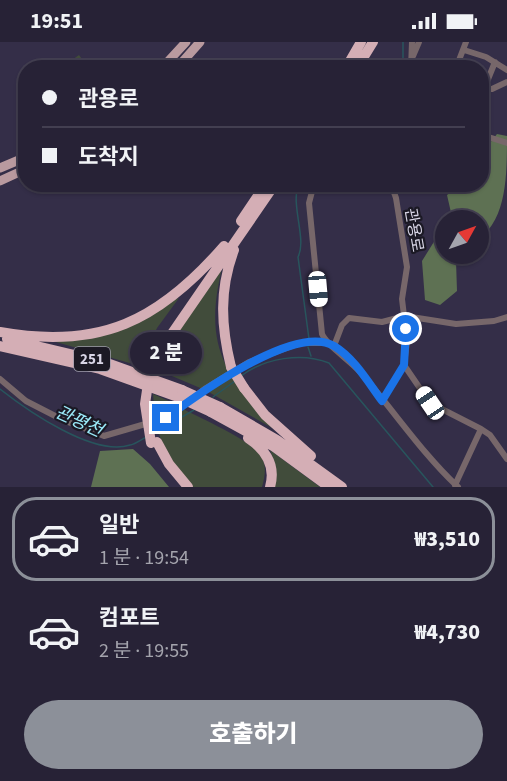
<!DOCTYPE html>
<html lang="ko">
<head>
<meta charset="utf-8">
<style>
	:root { --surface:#272236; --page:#332f42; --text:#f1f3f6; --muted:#a4a4ad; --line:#433f51; --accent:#8c9099 }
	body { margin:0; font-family:"Source Sans 3","Noto Sans KR",sans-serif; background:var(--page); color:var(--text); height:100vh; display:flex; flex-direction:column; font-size:22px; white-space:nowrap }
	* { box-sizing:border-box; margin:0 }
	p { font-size:20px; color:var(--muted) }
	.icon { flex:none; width:33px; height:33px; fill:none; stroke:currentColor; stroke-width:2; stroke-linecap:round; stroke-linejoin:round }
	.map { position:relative; height:445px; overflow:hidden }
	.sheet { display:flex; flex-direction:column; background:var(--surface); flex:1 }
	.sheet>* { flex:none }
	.banner { position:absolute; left:18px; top:18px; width:471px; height:132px; border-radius:24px; box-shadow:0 2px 4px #0004,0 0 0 2px var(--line); display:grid; align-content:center; height:132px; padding:0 24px; background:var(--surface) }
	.needle { width:39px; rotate:50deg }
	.buttons { position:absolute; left:435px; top:168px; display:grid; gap:12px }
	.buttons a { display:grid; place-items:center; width:54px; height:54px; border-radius:50%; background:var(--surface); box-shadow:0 2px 4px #0004,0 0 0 2px var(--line); font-size:30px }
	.end { position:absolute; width:27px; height:27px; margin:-14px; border:8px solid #1a73e8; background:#fff; box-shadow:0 0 0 3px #fff }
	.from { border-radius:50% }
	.bubble { position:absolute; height:42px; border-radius:21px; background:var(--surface); box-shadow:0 2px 4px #0004,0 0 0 2px var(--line); font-size:20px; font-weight:800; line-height:42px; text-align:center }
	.car { position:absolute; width:18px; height:36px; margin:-18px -9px; border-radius:8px; box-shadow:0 0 4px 2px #0007; background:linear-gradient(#fff 24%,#345 0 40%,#fff 0 76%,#345 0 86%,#fff 0) }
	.banner b { display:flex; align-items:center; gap:21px; height:57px; font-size:22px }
	.banner b+b { border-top:2px solid var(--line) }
	.banner i { width:15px; height:15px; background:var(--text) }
	ul { padding:10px 0 0; list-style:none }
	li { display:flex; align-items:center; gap:18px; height:84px; margin:0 12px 9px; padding:0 12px; border:3px solid transparent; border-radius:24px }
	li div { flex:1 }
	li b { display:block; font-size:22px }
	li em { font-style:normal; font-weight:800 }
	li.current { border-color:var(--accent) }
	li>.icon { width:54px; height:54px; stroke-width:1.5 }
	.button { display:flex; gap:12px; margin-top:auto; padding:12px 24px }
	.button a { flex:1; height:69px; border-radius:36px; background:var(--accent); color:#fff; font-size:24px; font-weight:800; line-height:69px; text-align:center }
	.status { display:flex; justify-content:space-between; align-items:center; height:42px; padding:0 30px; background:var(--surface); direction:ltr }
	.status svg { height:16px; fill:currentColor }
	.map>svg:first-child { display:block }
</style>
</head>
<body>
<div class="status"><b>19:51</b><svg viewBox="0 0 49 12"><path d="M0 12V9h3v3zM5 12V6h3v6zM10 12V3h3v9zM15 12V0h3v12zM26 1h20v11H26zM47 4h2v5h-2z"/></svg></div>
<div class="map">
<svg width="507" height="445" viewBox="0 0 507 445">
	<rect width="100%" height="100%" fill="#342e48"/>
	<!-- green -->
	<path fill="#414c3b" d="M79,13L88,25H62Z
		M223,222C203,301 222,330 274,387L205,348L160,329L176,291Z
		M179,256L157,286L140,324L49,298L82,296Z
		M153,352L180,364L165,375L155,377Z
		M181,366C198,375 253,399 261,414C267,424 265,434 262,445H193C174,427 162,407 156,381Z
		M270,408L320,445H272L275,422Z"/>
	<!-- forest -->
	<path fill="#5e7153" d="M497,92L507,94C507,133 507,176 479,197L478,178H449L452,175L447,153L461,143L482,142V111Z
		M445,182L446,212H462L456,219L457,249L440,263L425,258L422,219Z
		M133,407L150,422L169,445H91L100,409Z"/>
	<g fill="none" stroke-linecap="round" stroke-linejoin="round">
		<!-- stream -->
		<path stroke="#28555d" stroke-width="1.5" d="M403,26V0
			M298,142C291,166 307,197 298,215L309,297
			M308,305L311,314
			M241,334C265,316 302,310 329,321L433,445
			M0,347C28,369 94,415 130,403C136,402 141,397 147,395
			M213,355L235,339
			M154,391L194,368"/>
		<!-- minor -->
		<path stroke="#77676a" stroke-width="6" d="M464,8L486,15L507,28
			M413,14L419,0
			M411,26L412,0
			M456,26L466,0
			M482,47H492L507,40
			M484,47L495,20
			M482,93L507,101
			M314,142L309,161L322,292C329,306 349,317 361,331C394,369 421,410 458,445
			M334,304L342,283L349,276L382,280L405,274L456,282L494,279L507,275
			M404,323L430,361L481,387L455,443
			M0,337L26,359L63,378L104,394L166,376L206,346L249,320L300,301H327
			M382,359L404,323L407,299L402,257L407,225L396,156L391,142
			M481,387L490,393L507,417"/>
		<!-- primary -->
		<path stroke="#b99a9f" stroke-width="9" d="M162,26L186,0
			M177,26L200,0
			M0,126L26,115
			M0,139L26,127"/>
		<!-- motorway -->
		<path stroke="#d4aeb5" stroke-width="10" d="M346,26L361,0
			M357,26L373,0
			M241,179L266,142
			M0,290C100,308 159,279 224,204
			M7,297L104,320L182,348
			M0,304L100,327L178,355
			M157,323L173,290L275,142
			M231,325C221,284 219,248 234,208
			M244,346L265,373L311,414
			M220,365L277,398L342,445
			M211,370L273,404L329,445
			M248,396C266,408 276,424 270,445
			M157,400L169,422L188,445"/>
		<!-- motorway-bridge -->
		<path stroke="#d4aeb5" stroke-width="10" d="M151,321L145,362L151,401
			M231,325L244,346
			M182,348L220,365
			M178,355L211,370"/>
	</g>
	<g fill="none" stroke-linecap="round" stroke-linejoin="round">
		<!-- route -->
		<path stroke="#1a73e8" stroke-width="8" d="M166,376C197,353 296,281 334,304C354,316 368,340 382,359L404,323L406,287"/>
	</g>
	<g text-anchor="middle" stroke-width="4.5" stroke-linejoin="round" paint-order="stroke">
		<!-- shield labels -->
		<rect fill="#1b1924" stroke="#9f9dac" stroke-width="1.5" x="74" y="305" width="36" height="24" rx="4.5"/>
		<g font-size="15" font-weight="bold" fill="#d8d5e6">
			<text x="92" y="322">251</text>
		</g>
		<!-- street labels -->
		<g font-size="16" fill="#d8d5e6" stroke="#1b1924">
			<text transform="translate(415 188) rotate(80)" y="6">관용로</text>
		</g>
		<!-- water labels -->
		<g font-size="18" font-style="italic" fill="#9bebfa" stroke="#1b1924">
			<text transform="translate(79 379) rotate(25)" y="6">관평천</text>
		</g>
	</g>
</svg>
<div class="buttons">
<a><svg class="needle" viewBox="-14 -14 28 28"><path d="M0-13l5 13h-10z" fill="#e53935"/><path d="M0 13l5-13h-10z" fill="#a4a4ad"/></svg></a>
</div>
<i class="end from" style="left:406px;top:287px"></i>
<i class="end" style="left:166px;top:376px"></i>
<div class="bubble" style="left:130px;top:290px;width:72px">2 분</div>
<i class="car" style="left:318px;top:247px;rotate:175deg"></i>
<i class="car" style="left:430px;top:361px;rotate:326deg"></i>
<div class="banner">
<b><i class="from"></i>관용로</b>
<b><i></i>도착지</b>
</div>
</div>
<section class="sheet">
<ul>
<li class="current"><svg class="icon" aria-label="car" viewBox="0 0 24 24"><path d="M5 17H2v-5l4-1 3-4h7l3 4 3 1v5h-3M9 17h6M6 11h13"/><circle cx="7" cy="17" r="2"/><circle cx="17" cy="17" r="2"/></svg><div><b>일반</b><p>1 분 · 19:54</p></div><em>₩3,510</em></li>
<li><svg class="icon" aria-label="car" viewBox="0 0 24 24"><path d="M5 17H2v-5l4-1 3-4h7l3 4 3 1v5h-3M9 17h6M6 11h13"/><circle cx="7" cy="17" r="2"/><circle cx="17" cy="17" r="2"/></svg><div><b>컴포트</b><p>2 분 · 19:55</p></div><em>₩4,730</em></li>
</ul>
<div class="button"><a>호출하기</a></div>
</section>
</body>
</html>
